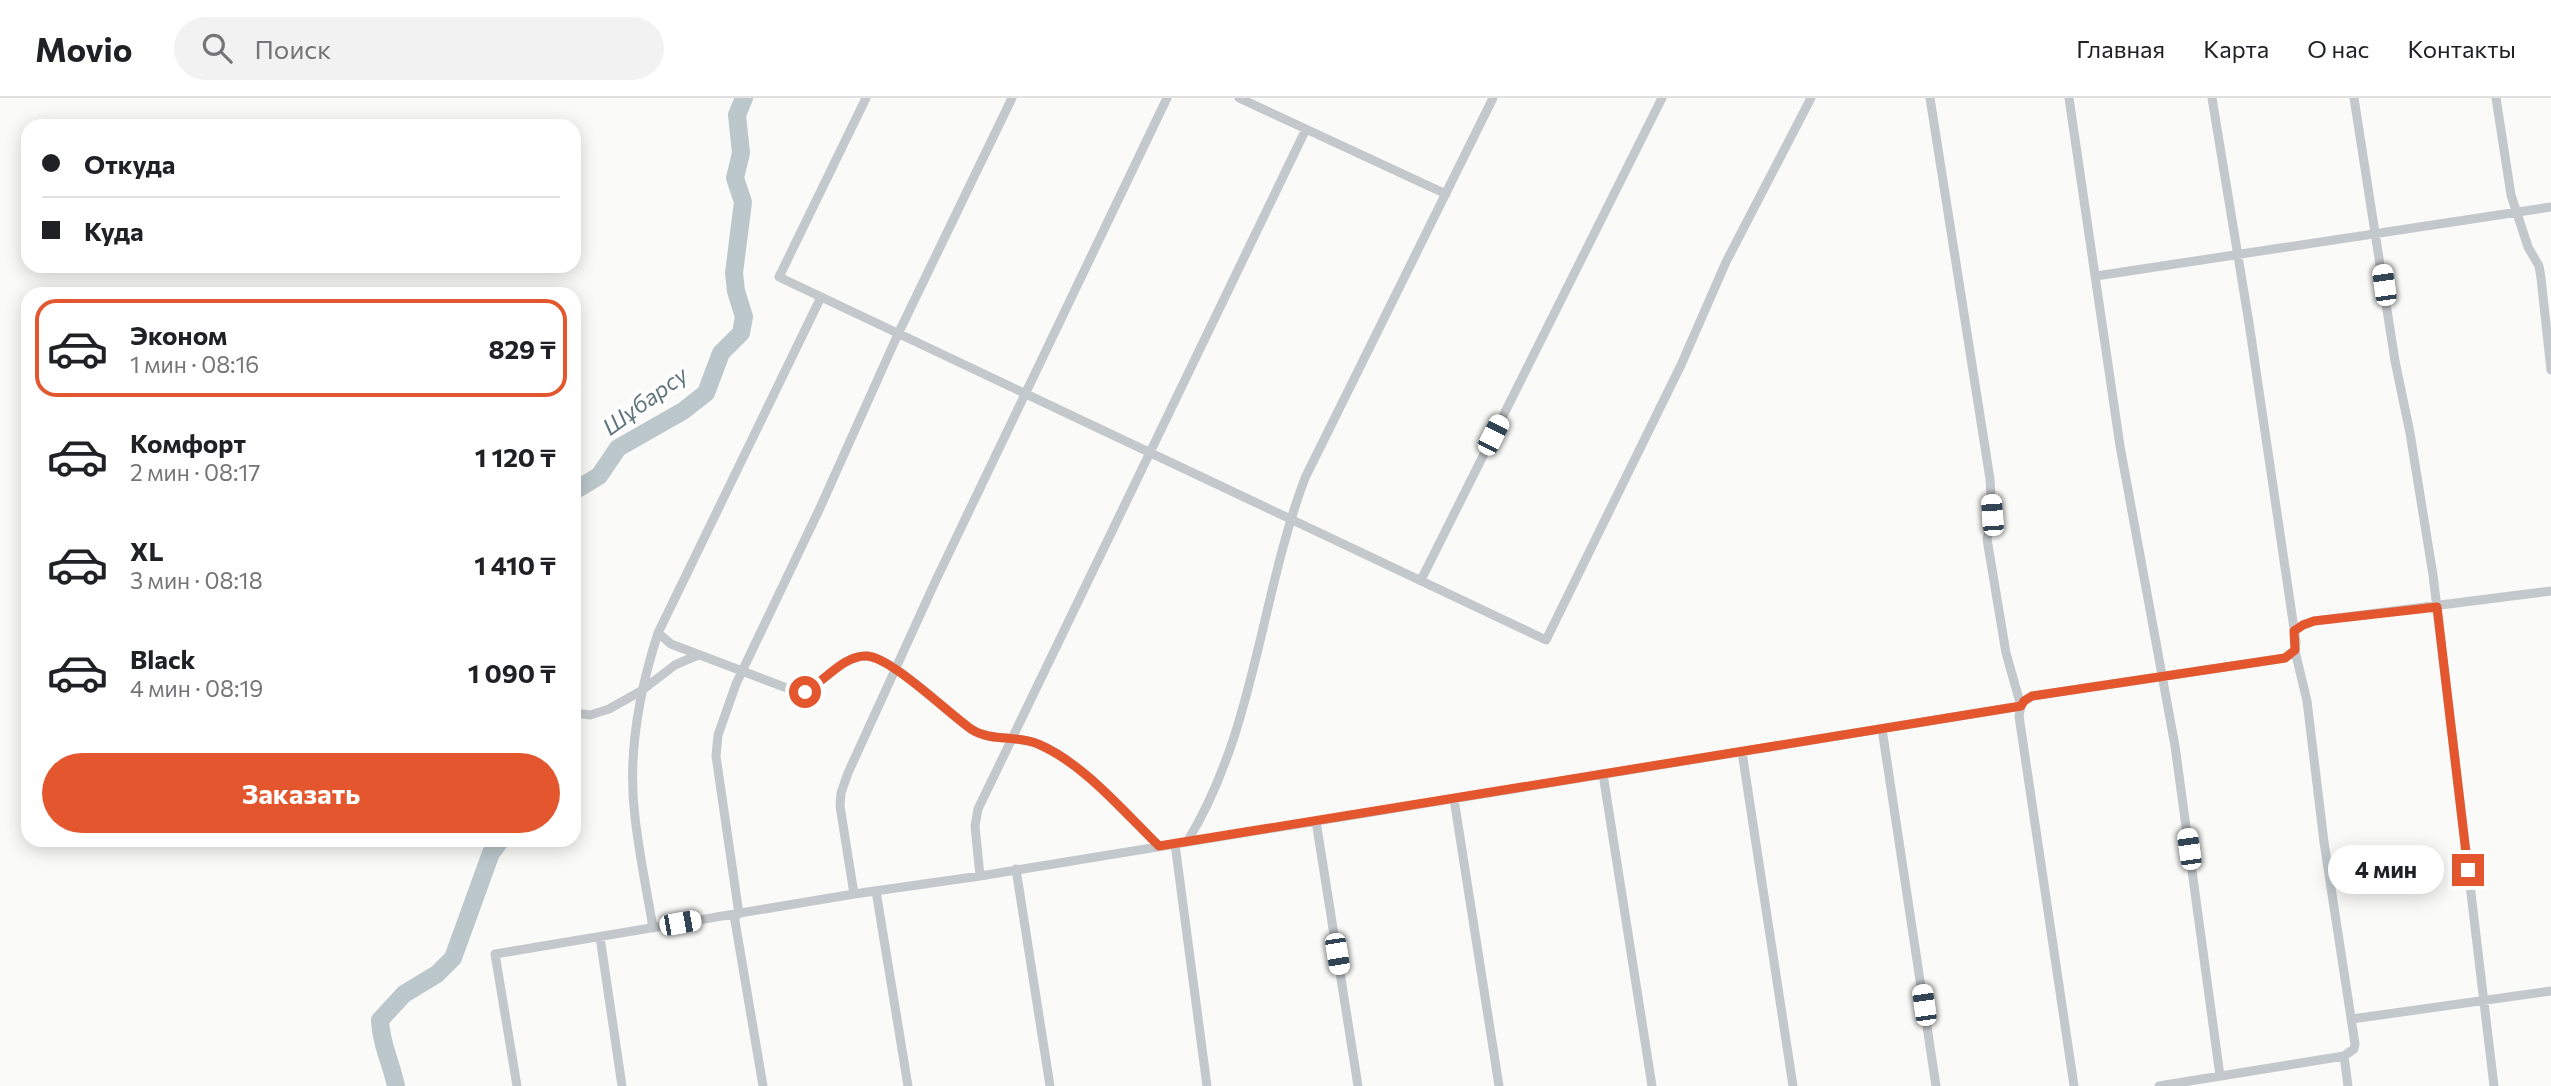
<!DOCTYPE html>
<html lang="ru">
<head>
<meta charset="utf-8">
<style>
	:root { --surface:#fff; --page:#f2f2f2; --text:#202124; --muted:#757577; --line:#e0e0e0; --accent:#e4572e }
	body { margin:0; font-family:Commissioner,sans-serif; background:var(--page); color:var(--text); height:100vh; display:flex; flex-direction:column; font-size:26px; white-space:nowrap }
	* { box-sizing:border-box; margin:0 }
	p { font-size:23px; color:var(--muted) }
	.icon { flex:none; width:38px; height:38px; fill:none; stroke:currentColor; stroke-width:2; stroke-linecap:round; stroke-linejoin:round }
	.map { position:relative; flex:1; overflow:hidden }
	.panel { position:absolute; left:21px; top:189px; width:560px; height:560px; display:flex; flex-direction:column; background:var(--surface); border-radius:21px; box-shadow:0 4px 18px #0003 }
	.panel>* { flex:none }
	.hud { position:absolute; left:21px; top:21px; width:560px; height:154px; border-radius:21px; box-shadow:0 4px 18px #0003; display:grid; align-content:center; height:154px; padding:0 21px; background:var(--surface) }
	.end { position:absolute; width:32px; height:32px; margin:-16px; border:9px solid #e4572e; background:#fff; box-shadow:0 0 0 4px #fff }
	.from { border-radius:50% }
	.bubble { position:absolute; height:49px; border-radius:24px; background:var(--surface); box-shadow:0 4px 18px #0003; font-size:23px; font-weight:700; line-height:49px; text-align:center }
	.car { position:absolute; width:21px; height:42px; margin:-21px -10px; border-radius:9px; box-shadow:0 0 5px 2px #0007; background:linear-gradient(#fff 24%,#345 0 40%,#fff 0 76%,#345 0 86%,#fff 0) }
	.hud b { display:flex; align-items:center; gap:24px; height:66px; font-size:26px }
	.hud b+b { border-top:2px solid var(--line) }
	.hud i { width:18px; height:18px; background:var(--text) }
	ul { padding:12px 0 0; list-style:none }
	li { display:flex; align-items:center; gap:21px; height:98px; margin:0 14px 10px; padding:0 7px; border:4px solid transparent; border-radius:21px }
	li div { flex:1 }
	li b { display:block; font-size:26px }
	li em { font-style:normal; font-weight:700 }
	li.selected { border-color:var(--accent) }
	li>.icon { width:63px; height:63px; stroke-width:1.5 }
	.cta { display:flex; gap:14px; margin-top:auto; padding:14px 21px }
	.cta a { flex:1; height:80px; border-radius:42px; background:var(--accent); color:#fff; font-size:28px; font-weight:700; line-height:80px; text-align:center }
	header { display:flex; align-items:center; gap:42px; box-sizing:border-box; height:98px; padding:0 35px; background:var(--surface); border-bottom:2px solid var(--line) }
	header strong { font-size:33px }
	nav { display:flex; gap:38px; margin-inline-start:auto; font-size:24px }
	.search { width:490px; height:63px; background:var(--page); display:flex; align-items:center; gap:18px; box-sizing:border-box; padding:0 24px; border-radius:38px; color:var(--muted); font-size:26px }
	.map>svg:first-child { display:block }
</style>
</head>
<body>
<header>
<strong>Movio</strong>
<div class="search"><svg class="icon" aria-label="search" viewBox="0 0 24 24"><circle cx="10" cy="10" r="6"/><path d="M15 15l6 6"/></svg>Поиск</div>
<nav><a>Главная</a><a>Карта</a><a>О нас</a><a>Контакты</a></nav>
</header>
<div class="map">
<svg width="2551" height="988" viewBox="0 0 2551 988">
	<rect width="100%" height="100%" fill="#fafaf8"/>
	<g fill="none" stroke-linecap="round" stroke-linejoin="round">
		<!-- river -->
		<path stroke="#bbc7cb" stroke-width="18" d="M574,393L599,378L618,350L683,313L706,295L721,255L741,235L744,219L736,193L734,175L743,104L735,80L741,55L737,17L744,0
			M396,988C391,964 381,947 380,922L404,896L437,876L453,860L491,755L501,742"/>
		<!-- minor -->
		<path stroke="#c3c8cc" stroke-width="9" d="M866,0L779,179L1546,542L1681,267L1726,164L1811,0
			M1239,0L1446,96
			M1930,0L1990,381L1992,417L1987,441L2006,555L2021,608L2019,618L2074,988
			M2069,0L2120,348L2175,648L2220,978
			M2354,0L2395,263L2410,335L2433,477L2494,988
			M2496,0L2511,97L2528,149L2539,168L2541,180L2551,272
			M2096,178L2551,109
			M1421,482L1662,0
			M2294,533L2303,527L2314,523L2551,493
			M658,535L671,546L792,592L805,594C825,583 843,557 867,558C892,559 948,615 971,631C990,644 1018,637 1038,646C1084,665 1124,714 1159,748
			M574,615L590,617L609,611L641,593L675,567L698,557
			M1882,631L1936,988
			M1742,654L1793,988
			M1603,676L1652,988
			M1454,701L1499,988
			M1316,723L1358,988
			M1187,744C1255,633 1260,500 1305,380L1493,0
			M1175,746L1207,988
			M1016,771L1050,988
			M980,778L975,728L978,711L1306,31
			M876,793L908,988
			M854,796L840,708L841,695L848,675L936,482L1167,0
			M739,816L716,658L718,637L736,586L819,412L898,236L1012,0
			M734,817L763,988
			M653,830C647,793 639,756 635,719C627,656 639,594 658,535L821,199
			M600,839L622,988
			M2352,921L2551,893
			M2344,958L2348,988
			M517,988L495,856L854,796L980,778L2021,608L2024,603L2032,598L2285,560L2295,553
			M2159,988L2344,958L2354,951L2355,946L2324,744L2307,603L2295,553L2296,544L2249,225L2212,0"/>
	</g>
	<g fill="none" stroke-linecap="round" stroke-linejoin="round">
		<!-- route -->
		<path stroke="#e4572e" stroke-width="9" d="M805,594C825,583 843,557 867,558C892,560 948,615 971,631C990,644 1018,637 1038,646C1083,665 1124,714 1159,748L2021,608L2024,603L2032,598L2285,560L2295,552L2294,533L2303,527L2314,523L2437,509L2468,772"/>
	</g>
	<g text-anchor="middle" stroke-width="7" stroke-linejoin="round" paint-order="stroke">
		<!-- water labels -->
		<g font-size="23" font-style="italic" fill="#60757c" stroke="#fff">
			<text transform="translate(645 303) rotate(-36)" y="8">Шұбарсу</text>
		</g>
	</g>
</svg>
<i class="end from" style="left:805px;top:594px"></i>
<i class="end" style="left:2468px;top:772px"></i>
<div class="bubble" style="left:2328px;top:747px;width:116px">4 мин</div>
<i class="car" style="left:2384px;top:187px;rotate:352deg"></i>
<i class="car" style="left:1493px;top:337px;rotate:27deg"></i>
<i class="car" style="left:1992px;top:417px;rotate:356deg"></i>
<i class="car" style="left:2189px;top:751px;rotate:352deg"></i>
<i class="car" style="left:680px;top:825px;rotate:80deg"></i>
<i class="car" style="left:1337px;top:856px;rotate:171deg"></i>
<i class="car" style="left:1924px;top:907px;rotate:352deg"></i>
<div class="hud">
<b><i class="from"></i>Откуда</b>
<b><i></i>Куда</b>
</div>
<section class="panel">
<ul>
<li class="selected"><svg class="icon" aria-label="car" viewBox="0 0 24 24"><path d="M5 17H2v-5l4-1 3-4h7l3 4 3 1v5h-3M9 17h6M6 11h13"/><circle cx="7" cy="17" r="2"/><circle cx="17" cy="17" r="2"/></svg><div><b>Эконом</b><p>1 мин · 08:16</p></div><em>829 ₸</em></li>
<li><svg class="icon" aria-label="car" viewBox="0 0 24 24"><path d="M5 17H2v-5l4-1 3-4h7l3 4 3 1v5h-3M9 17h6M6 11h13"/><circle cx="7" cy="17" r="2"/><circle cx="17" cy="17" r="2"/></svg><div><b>Комфорт</b><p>2 мин · 08:17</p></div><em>1 120 ₸</em></li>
<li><svg class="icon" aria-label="car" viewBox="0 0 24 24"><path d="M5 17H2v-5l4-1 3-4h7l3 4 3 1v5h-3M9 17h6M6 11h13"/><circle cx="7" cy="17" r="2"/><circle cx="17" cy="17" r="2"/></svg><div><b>XL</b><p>3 мин · 08:18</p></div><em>1 410 ₸</em></li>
<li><svg class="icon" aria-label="car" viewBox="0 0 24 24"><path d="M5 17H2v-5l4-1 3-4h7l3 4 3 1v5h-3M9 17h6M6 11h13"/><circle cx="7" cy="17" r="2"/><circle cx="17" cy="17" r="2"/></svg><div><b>Black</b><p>4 мин · 08:19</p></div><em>1 090 ₸</em></li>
</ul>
<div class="cta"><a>Заказать</a></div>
</section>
</div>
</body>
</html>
